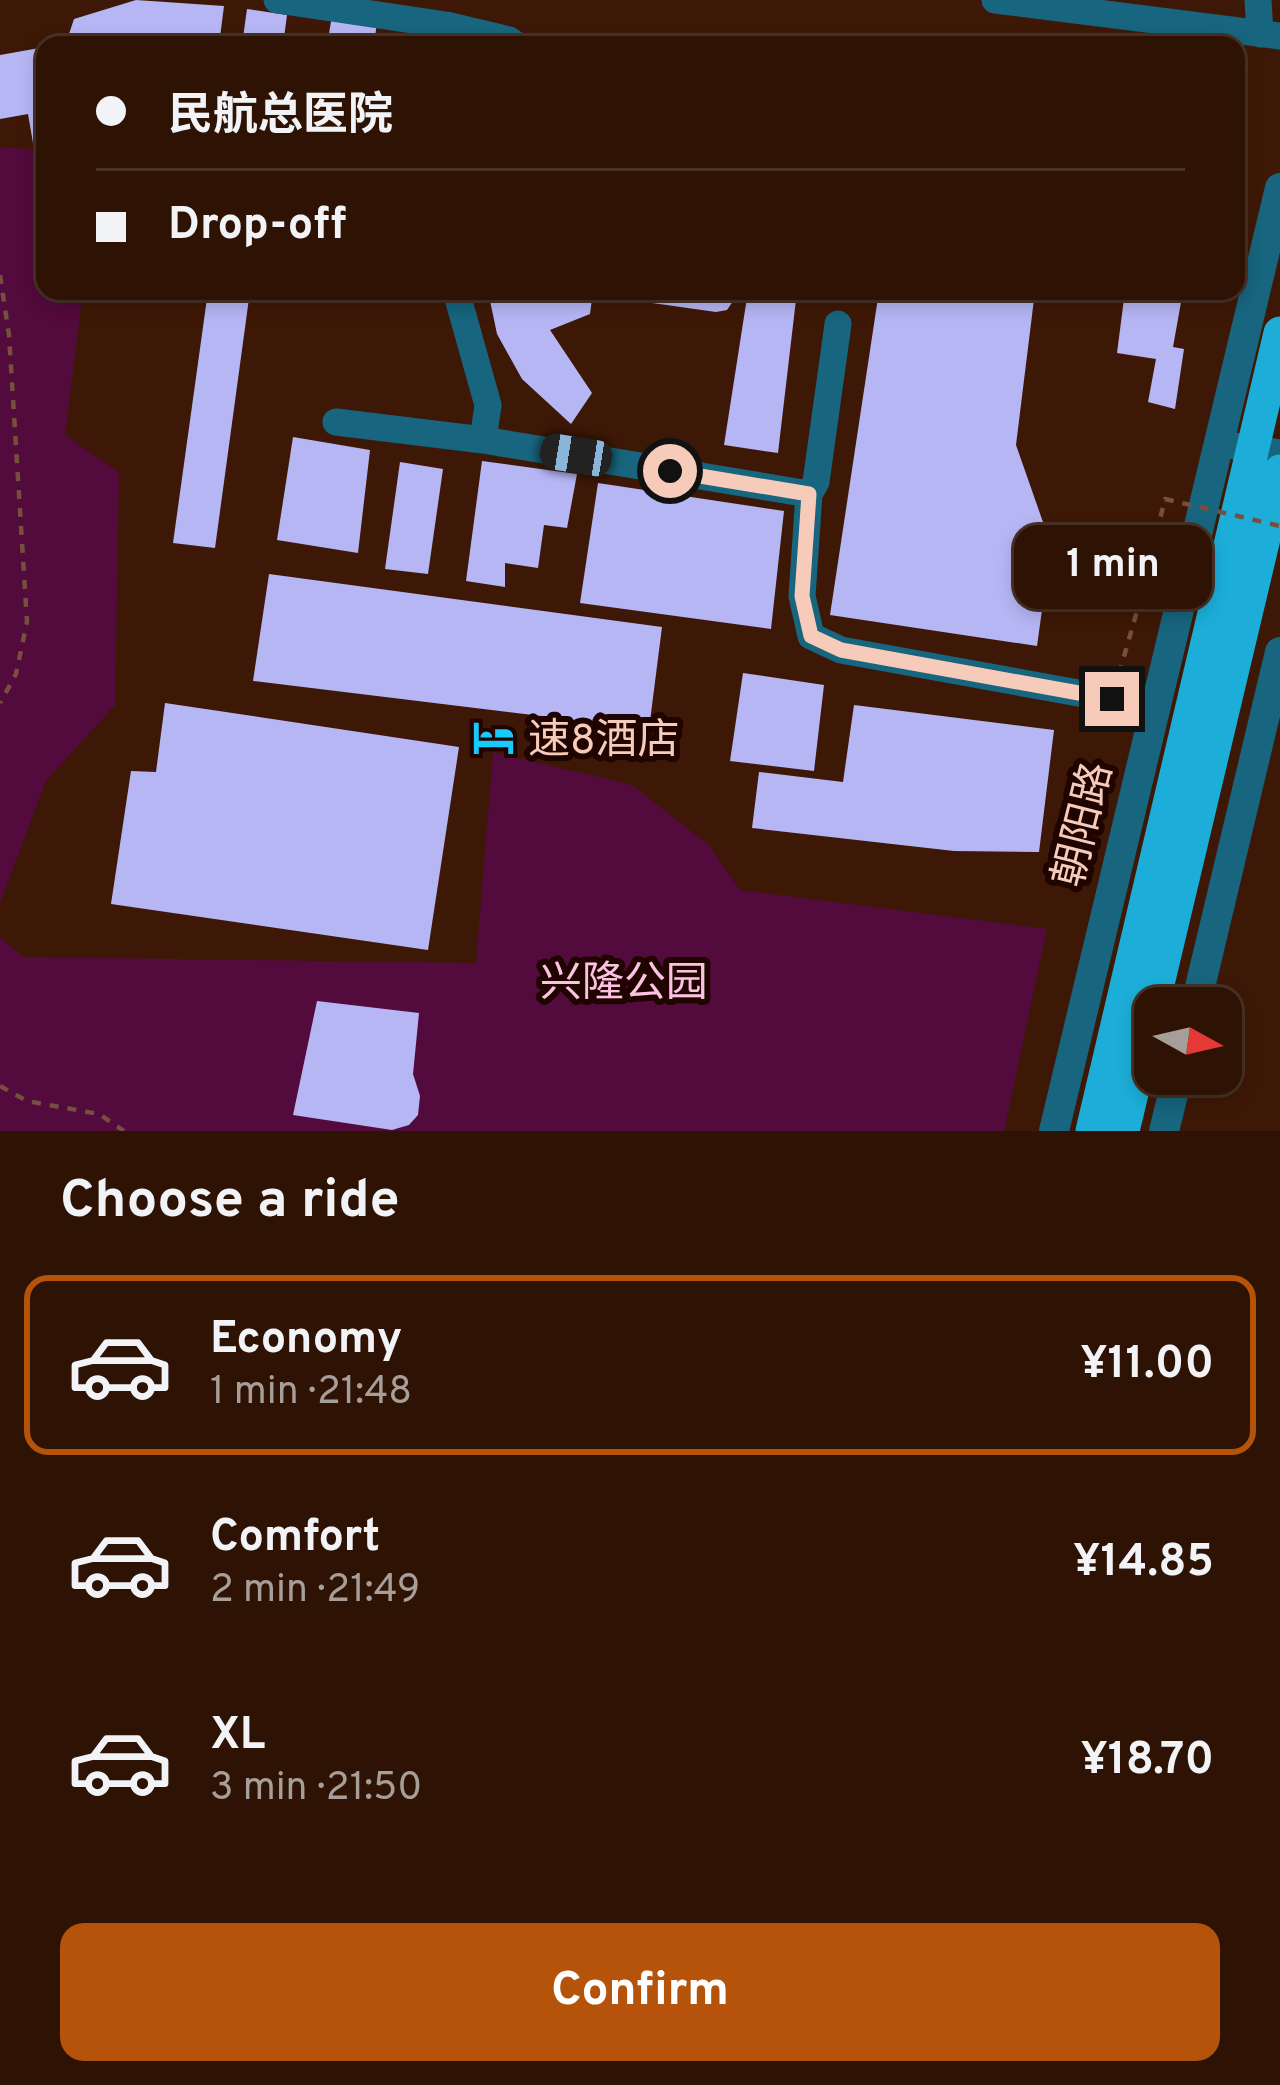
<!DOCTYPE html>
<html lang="en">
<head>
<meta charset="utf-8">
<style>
	:root { --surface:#2e1204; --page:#3a2013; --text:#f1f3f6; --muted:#a79e9a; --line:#493226; --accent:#b45309 }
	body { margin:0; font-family:Overpass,"Noto Sans SC",sans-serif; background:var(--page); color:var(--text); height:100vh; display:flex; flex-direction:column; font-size:45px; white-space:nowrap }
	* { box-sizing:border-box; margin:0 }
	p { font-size:39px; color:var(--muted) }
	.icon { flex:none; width:66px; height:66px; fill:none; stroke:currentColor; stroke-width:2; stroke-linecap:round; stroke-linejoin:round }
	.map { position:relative; height:1131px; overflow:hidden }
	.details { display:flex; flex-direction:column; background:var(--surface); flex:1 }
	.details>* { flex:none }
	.top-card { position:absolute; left:36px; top:36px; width:1209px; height:264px; border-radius:24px; box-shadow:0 6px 18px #0003,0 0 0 3px var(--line); display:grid; align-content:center; height:264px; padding:0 60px; background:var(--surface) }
	.needle { width:78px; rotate:98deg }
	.fabs { position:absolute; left:1134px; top:987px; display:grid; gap:24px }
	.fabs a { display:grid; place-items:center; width:108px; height:108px; border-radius:24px; background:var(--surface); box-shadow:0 6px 18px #0003,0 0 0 3px var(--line); font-size:60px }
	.end { position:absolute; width:54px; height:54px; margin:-27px; border:15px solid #f6cbb9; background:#111; box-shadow:0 0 0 6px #111 }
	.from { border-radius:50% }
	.bubble { position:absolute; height:84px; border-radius:24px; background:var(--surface); box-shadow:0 6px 18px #0003,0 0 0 3px var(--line); font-size:39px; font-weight:700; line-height:84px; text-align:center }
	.car { position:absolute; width:36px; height:72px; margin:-36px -18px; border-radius:15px; box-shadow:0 0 9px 3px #0007; background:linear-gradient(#222 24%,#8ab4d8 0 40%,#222 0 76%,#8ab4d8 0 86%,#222 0) }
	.top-card b { display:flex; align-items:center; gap:42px; height:114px; font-size:45px }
	.top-card b+b { border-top:3px solid var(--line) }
	.top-card i { width:30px; height:30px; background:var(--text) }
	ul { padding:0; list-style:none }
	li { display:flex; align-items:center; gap:36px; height:180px; margin:0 24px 18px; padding:0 36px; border:6px solid transparent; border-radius:24px }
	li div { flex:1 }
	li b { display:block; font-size:45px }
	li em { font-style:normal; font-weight:700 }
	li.current { border-color:var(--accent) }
	li>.icon { width:108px; height:108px; stroke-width:1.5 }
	h2 { padding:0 60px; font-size:54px; line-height:144px }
	.button { display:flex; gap:24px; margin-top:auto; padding:24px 60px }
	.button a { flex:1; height:138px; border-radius:24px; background:var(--accent); color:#fff; font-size:48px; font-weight:700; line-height:138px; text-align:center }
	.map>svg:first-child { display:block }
</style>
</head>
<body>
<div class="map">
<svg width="1280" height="1131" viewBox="0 0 1280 1131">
	<rect width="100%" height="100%" fill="#3e1806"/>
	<!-- green -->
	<path fill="#530a3c" d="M0,147L45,150V291H83L65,435L119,472L115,705L46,781L0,903Z
		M493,752L632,785L709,845L740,890L1047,929L1004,1131H0V938L24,957L476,963Z"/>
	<!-- building -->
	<path fill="#b7b6f5" d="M136,0L224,6L219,45H92L69,34L74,19Z
		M247,9L287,15L283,45H242Z
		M332,16L377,22L374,45H327Z
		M45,47V140L33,143L28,114L0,119V55Z
		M208,291H250L215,548L173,543Z
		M488,291H593L590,314L550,330L592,393L571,424L522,379L497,334Z
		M606,291H740L727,310L716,312L617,298Z
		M748,291H797L778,453L724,445Z
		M879,291H1035L1016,445L1051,545L1037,646L830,615Z
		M1125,291H1183L1173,347L1184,349L1175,409L1148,402L1156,359L1117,353Z
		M293,437L370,450L358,553L277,540Z
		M482,461L577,474L567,528L544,525L538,568L505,563V587L466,581Z
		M400,462L443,469L428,574L385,569Z
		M598,483L784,511L771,629L580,603Z
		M269,574L662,627L649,729L253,681Z
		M743,673L824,685L814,771L730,761Z
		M165,703L459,747L428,950L111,904L131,771L156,772Z
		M854,705L1054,730L1039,852L954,851L752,828L759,772L843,782Z
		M317,1001L419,1013L413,1074L420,1096L418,1115L409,1125L392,1130L293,1115Z"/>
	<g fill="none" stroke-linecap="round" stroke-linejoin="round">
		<!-- path -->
		<path stroke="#764f3d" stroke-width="4.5" stroke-dasharray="9 9" stroke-linecap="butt" d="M0,275L9,335L27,622L16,674L0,703
			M1119,674L1139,604
			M0,1086L27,1101L99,1114L124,1131"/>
		<!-- minor -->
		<path stroke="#17657e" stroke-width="27" d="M277,0L446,25L509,40L516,45
			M995,0L1280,36
			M1258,0L1260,34
			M456,291L488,405L483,440
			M838,324L816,482L809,494L802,596L811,636L841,650L1156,707
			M336,422L483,440L809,494
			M1235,446L1280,453"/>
		<!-- tertiary -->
		<path stroke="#17657e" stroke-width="30" d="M1195,1008L1280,652
			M1054,1131L1280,188
			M1164,1131L1178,1074"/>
		<!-- trunk -->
		<path stroke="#1caed8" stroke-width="33" d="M1092,1131L1280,333
			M1123,1131L1280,471"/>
		<!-- path-bridge -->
		<path stroke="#764f3d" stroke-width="4.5" stroke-dasharray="9 9" stroke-linecap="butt" d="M1139,604L1165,499L1280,526"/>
	</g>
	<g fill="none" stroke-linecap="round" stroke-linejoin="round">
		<!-- route -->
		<path stroke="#f6cbb9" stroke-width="15" d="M670,471L809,494L802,596L811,636L841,650L1112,699"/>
	</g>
	<!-- icons -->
	<defs>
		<symbol id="hotel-bare" viewBox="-9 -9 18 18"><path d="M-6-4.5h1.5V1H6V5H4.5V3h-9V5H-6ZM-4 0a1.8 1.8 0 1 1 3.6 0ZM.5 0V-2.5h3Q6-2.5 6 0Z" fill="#18cafc" stroke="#200400" stroke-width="2.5" paint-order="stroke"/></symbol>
	</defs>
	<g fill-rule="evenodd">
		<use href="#hotel-bare" x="464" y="708" width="59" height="59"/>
	</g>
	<g text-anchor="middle" stroke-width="12" stroke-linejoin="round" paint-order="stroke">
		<!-- poi labels -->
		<g font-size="42" fill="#f6cbb9" stroke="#200400" text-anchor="start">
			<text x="528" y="753">速8酒店</text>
		</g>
		<!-- street labels -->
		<g font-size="42" fill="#f6cbb9" stroke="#200400">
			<text transform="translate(1081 824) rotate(-76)" y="15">朝阳路</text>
		</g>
		<!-- park labels -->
		<g font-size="42" fill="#fcc2e2" stroke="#200400">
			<text x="624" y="996">兴隆公园</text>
		</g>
	</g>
</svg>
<div class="fabs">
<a><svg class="needle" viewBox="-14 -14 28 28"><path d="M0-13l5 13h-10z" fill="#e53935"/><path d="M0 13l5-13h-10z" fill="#a79e9a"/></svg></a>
</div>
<i class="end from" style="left:670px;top:471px"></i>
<i class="end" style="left:1112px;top:699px"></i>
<div class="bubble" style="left:1014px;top:525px;width:198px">1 min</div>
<i class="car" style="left:576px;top:455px;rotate:279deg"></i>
<div class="top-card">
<b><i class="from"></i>民航总医院</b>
<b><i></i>Drop-off</b>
</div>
</div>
<section class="details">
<h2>Choose a ride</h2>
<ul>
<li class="current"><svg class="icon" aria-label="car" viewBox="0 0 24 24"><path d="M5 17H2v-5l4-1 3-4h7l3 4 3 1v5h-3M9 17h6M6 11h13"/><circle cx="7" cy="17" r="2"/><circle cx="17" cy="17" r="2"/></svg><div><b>Economy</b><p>1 min · 21:48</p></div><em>¥11.00</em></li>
<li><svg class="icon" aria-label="car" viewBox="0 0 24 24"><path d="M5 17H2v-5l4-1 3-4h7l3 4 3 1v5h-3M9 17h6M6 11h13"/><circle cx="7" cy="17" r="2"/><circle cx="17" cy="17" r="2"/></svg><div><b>Comfort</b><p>2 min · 21:49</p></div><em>¥14.85</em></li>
<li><svg class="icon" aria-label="car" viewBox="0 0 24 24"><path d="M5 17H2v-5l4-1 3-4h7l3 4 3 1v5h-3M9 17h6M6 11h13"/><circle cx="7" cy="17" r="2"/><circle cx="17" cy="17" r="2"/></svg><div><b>XL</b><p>3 min · 21:50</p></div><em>¥18.70</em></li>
</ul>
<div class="button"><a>Confirm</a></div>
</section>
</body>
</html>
